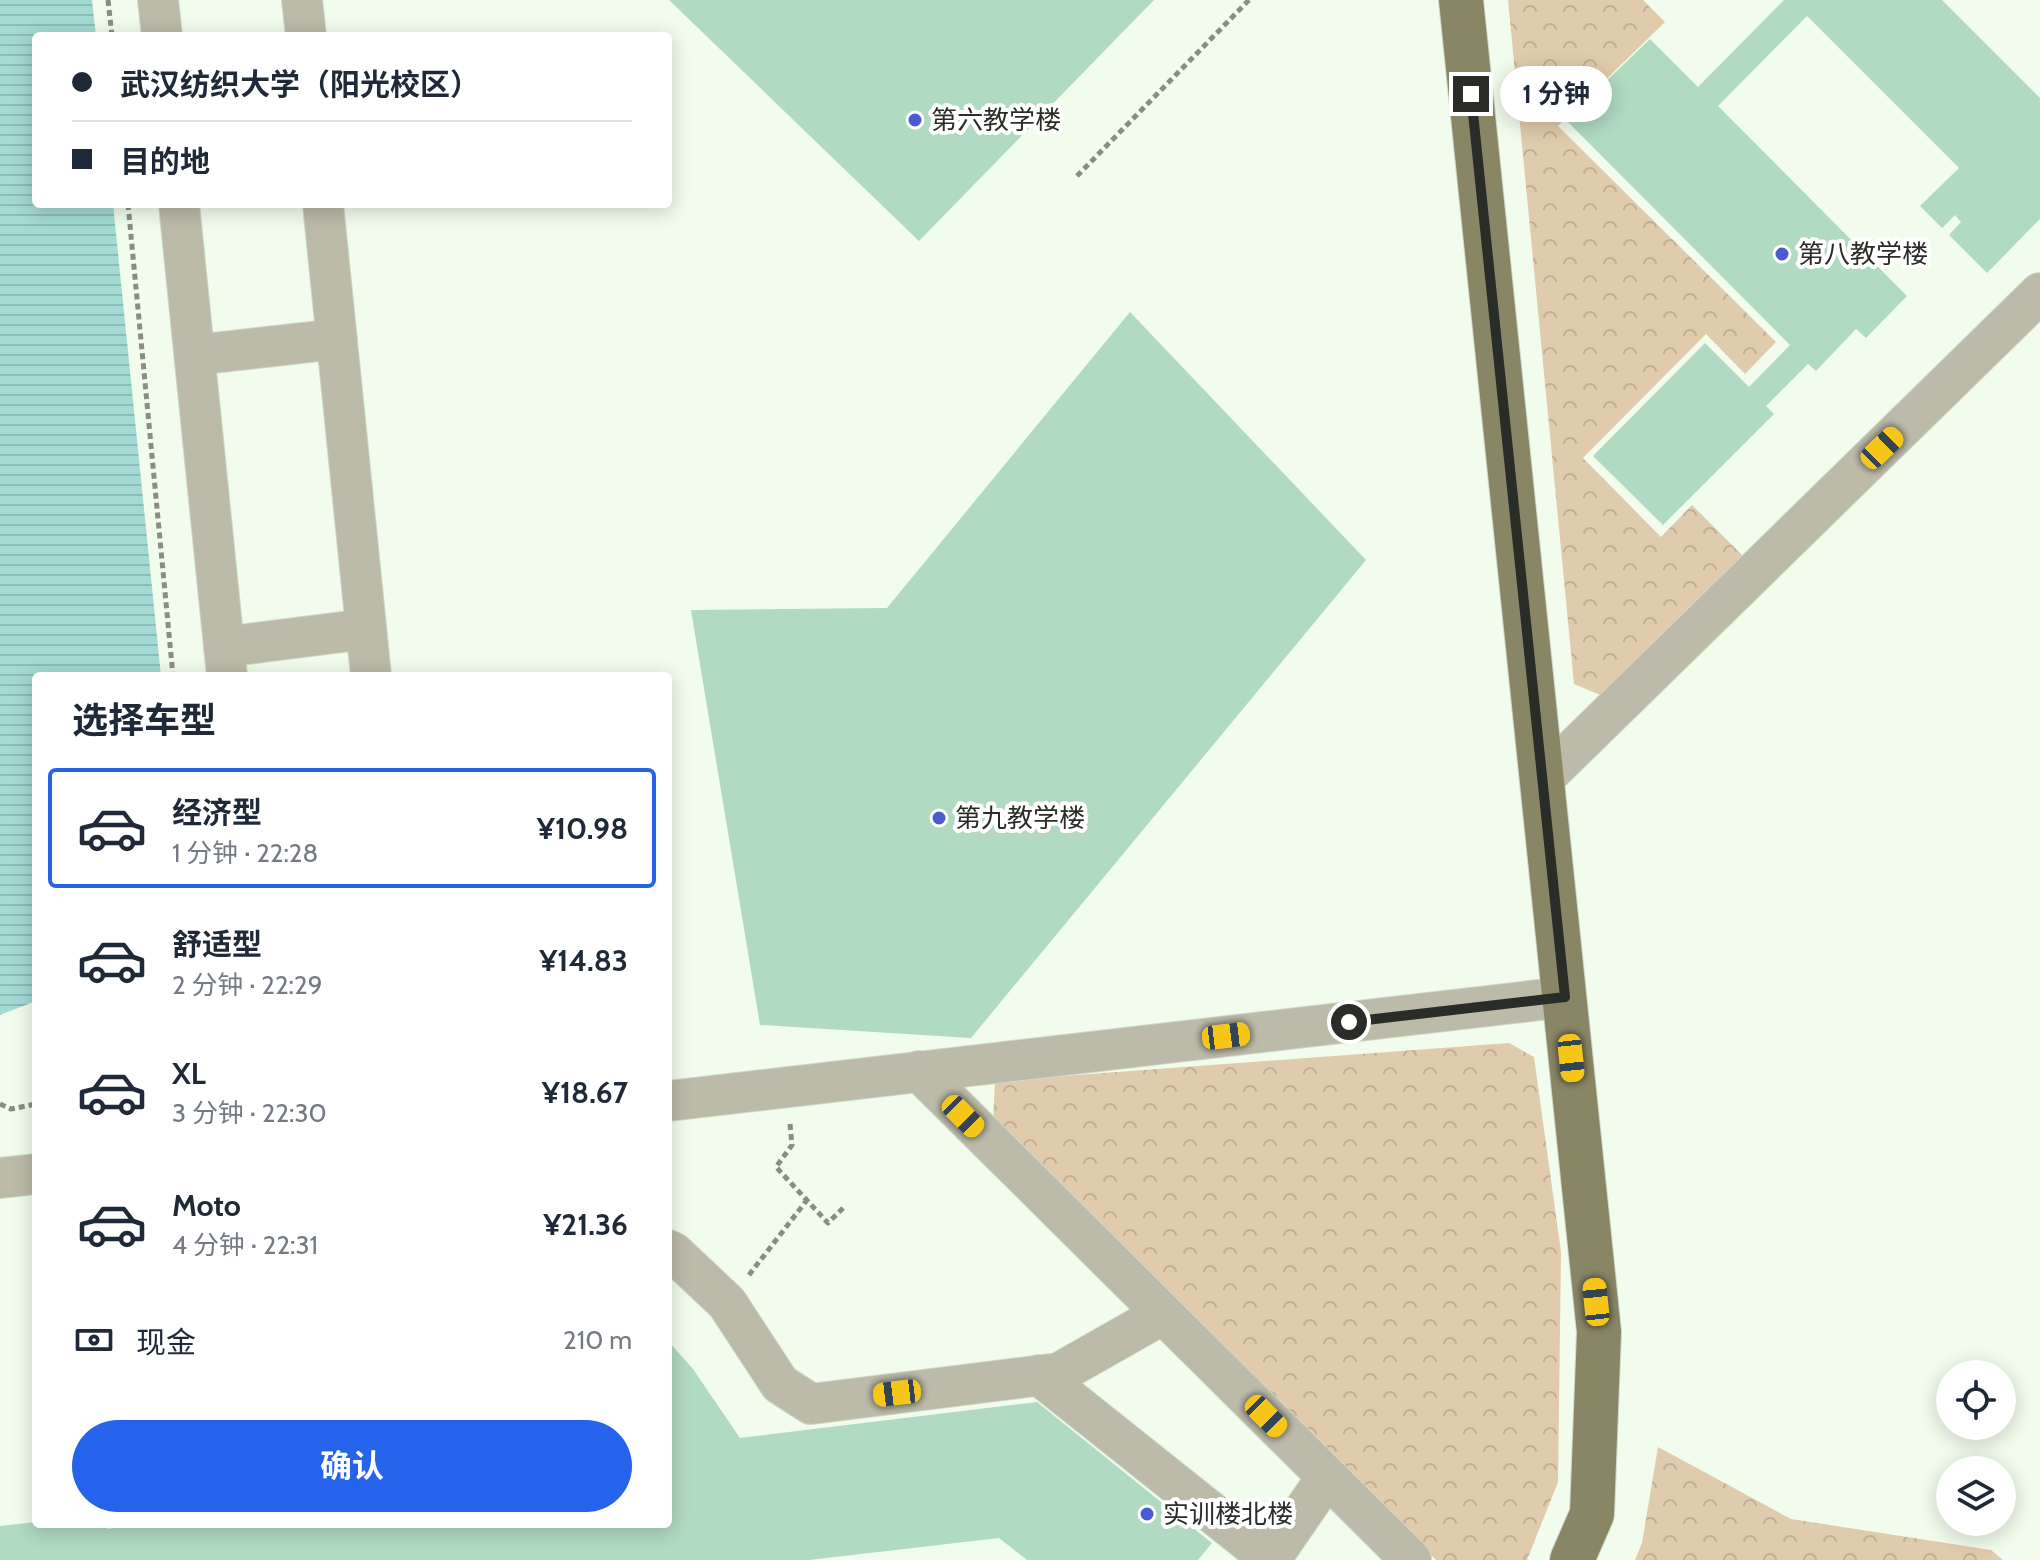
<!DOCTYPE html>
<html lang="zh">
<head>
<meta charset="utf-8">
<style>
	:root { --surface:#fff; --page:#f6f6f7; --text:#1f2937; --muted:#747a83; --line:#e0e1e3; --accent:#2563eb }
	body { margin:0; font-family:Cabin,"Noto Sans SC",sans-serif; background:var(--page); color:var(--text); height:100vh; display:flex; flex-direction:column; font-size:30px; white-space:nowrap }
	* { box-sizing:border-box; margin:0 }
	p { font-size:26px; color:var(--muted) }
	.icon { flex:none; width:44px; height:44px; fill:none; stroke:currentColor; stroke-width:2; stroke-linecap:round; stroke-linejoin:round }
	.map { position:relative; flex:1; overflow:hidden }
	.sheet { position:absolute; left:32px; top:672px; width:640px; height:856px; display:flex; flex-direction:column; background:var(--surface); border-radius:8px; box-shadow:0 4px 20px #0003 }
	.sheet>* { flex:none }
	.hud { position:absolute; left:32px; top:32px; width:640px; height:176px; border-radius:8px; box-shadow:0 4px 20px #0003; display:grid; align-content:center; height:176px; padding:0 40px; background:var(--surface) }
	.tools { position:absolute; left:1936px; top:1360px; display:grid; gap:16px }
	.tools a { display:grid; place-items:center; width:80px; height:80px; border-radius:50%; background:var(--surface); box-shadow:0 4px 20px #0003; font-size:40px }
	.end { position:absolute; width:36px; height:36px; margin:-18px; border:10px solid #292c27; background:#fff; box-shadow:0 0 0 4px #fff }
	.from { border-radius:50% }
	.bubble { position:absolute; height:56px; border-radius:28px; background:var(--surface); box-shadow:0 4px 20px #0003; font-size:26px; font-weight:700; line-height:56px; text-align:center }
	.car { position:absolute; width:24px; height:48px; margin:-24px -12px; border-radius:10px; box-shadow:0 0 6px 2px #0007; background:linear-gradient(#f5c518 24%,#345 0 40%,#f5c518 0 76%,#345 0 86%,#f5c518 0) }
	.hud b { display:flex; align-items:center; gap:28px; height:76px; font-size:30px }
	.hud b+b { border-top:2px solid var(--line) }
	.hud i { width:20px; height:20px; background:var(--text) }
	ul { padding:0; list-style:none }
	li { display:flex; align-items:center; gap:24px; height:120px; margin:0 16px 12px; padding:0 24px; border:4px solid transparent; border-radius:8px }
	li div { flex:1 }
	li b { display:block; font-size:30px }
	li em { font-style:normal; font-weight:700 }
	li.current { border-color:var(--accent) }
	li>.icon { width:72px; height:72px; stroke-width:1.5 }
	h2 { padding:0 40px; font-size:36px; line-height:96px }
	.pay { display:flex; align-items:center; gap:20px; height:88px; padding:0 40px; font-size:30px }
	.pay p { margin-inline-start:auto }
	.primary-button { display:flex; gap:16px; margin-top:auto; padding:16px 40px }
	.primary-button a { flex:1; height:92px; border-radius:48px; background:var(--accent); color:#fff; font-size:32px; font-weight:700; line-height:92px; text-align:center }
	.map>svg:first-child { display:block }
</style>
</head>
<body>
<div class="map">
<svg width="2040" height="1560" viewBox="0 0 2040 1560">
	<defs>
		<pattern id="forest-crowns" width="20" height="18" patternUnits="userSpaceOnUse" patternTransform="scale(2)"><rect width="20" height="18" fill="#e1cbad"/><path d="M2 6a3 3 0 1 1 6 0M12 15a3 3 0 1 1 6 0" fill="none" stroke="#c1ae95"/></pattern>
		<pattern id="water-rules" width="6" height="5" patternUnits="userSpaceOnUse" patternTransform="scale(2)"><rect width="6" height="5" fill="#a4dad4"/><path d="M0 2.5h6" fill="none" stroke="#8dbbb6"/></pattern>
	</defs>
	<rect width="100%" height="100%" fill="#f2fcec"/>
	<!-- forest -->
	<path fill="url(#forest-crowns)" d="M1508,0H1643L1665,22L1558,126L1776,342L1745,374L1706,334L1583,458L1661,537L1692,505L1749,562L1612,700L1574,684Z
		M1509,1043L1534,1057L1561,1252L1558,1482L1527,1560H1436L993,1122L995,1081Z
		M1658,1447L1791,1519L1991,1550L2003,1560H1635L1642,1543Z"/>
	<!-- water -->
	<path fill="url(#water-rules)" d="M0,0H92L96,36H36V204H113L161,676H36V1001L0,1015Z"/>
	<!-- building -->
	<path fill="#b0dac2" d="M669,0H1154L919,241Z
		M1784,0H1942L2040,98V219L1987,273L1949,235L1961,222L1955,215L1942,228L1920,206L1959,168L1807,16L1718,106L1907,296L1866,338L1856,329L1816,371L1808,364L1766,406L1774,414L1663,525L1593,456L1705,343L1749,387L1790,345L1566,120L1650,39L1698,87Z
		M1130,312L1366,560L971,1038L760,1025L691,610L887,608Z
		M668,1341L693,1369L740,1438L1037,1402L1212,1543L1198,1560H1027L999,1538L809,1560H0V1526L36,1522V1524H102L108,1529L139,1524H668Z"/>
	<g fill="none" stroke-linecap="round" stroke-linejoin="round">
		<defs>
			<path id="minor" d="M158,0L162,36
				M302,0L306,36
				M179,204L227,676
				M323,204L371,676
				M195,355L337,339
				M224,647L366,629
				M1542,780L2040,293
				M919,1071L1411,1560
				M668,1101L1565,997
				M0,1178L36,1174
				M668,1250L674,1253L727,1303L780,1384L811,1404L1059,1373L1163,1314
				M1039,1375L1270,1559
				M1270,1560L1327,1477"/>
			<path id="major" d="M1461,0L1599,1332L1592,1514L1572,1560"/>
		</defs>
		<!-- minor casing -->
		<use href="#minor" stroke="#ced7c9" stroke-width="42"/>
		<!-- major casing -->
		<use href="#major" stroke="#ced7c9" stroke-width="46"/>
		<!-- path -->
		<path stroke="#888e84" stroke-width="5" stroke-dasharray="6 4" stroke-linecap="butt" d="M108,0L112,36
			M1077,176L1249,0
			M128,204L173,676
			M0,1104L11,1109L36,1104
			M790,1124L792,1145L776,1167L828,1223L844,1207
			M749,1275L807,1200"/>
		<!-- minor -->
		<use href="#minor" stroke="#bcbaa8" stroke-width="40"/>
		<!-- major -->
		<use href="#major" stroke="#898666" stroke-width="44"/>
	</g>
	<g fill="none" stroke-linecap="round" stroke-linejoin="round">
		<!-- route -->
		<path stroke="#292c27" stroke-width="10" d="M1349,1022L1565,997L1471,94"/>
	</g>
	<!-- markers -->
	<g fill="#495bcf" stroke="#fff" stroke-width="3">
		<circle cx="915" cy="120" r="8"/>
		<circle cx="1782" cy="254" r="8"/>
		<circle cx="939" cy="818" r="8"/>
		<circle cx="1147" cy="1514" r="8"/>
	</g>
	<g text-anchor="middle" stroke-width="8" stroke-linejoin="round" paint-order="stroke">
		<!-- poi labels -->
		<g font-size="26" fill="#292c27" stroke="#fff" text-anchor="start">
			<text x="931" y="129">第六教学楼</text>
			<text x="1798" y="263">第八教学楼</text>
			<text x="955" y="827">第九教学楼</text>
			<text x="1163" y="1523">实训楼北楼</text>
		</g>
	</g>
</svg>
<div class="tools">
<a><svg class="icon" aria-label="locate" viewBox="0 0 24 24"><circle cx="12" cy="12" r="6"/><path d="M12 2v4M12 18v4M2 12h4M18 12h4"/></svg></a>
<a><svg class="icon" aria-label="layers" viewBox="0 0 24 24"><path d="M12 4l9 5-9 5-9-5zM3 14l9 5 9-5"/></svg></a>
</div>
<i class="end from" style="left:1349px;top:1022px"></i>
<i class="end" style="left:1471px;top:94px"></i>
<div class="bubble" style="left:1500px;top:66px;width:112px">1 分钟</div>
<i class="car" style="left:1882px;top:448px;rotate:46deg"></i>
<i class="car" style="left:1226px;top:1036px;rotate:83deg"></i>
<i class="car" style="left:1571px;top:1058px;rotate:174deg"></i>
<i class="car" style="left:963px;top:1116px;rotate:135deg"></i>
<i class="car" style="left:1596px;top:1302px;rotate:354deg"></i>
<i class="car" style="left:897px;top:1393px;rotate:263deg"></i>
<i class="car" style="left:1266px;top:1416px;rotate:135deg"></i>
<div class="hud">
<b><i class="from"></i>武汉纺织大学（阳光校区）</b>
<b><i></i>目的地</b>
</div>
<section class="sheet">
<h2>选择车型</h2>
<ul>
<li class="current"><svg class="icon" aria-label="car" viewBox="0 0 24 24"><path d="M5 17H2v-5l4-1 3-4h7l3 4 3 1v5h-3M9 17h6M6 11h13"/><circle cx="7" cy="17" r="2"/><circle cx="17" cy="17" r="2"/></svg><div><b>经济型</b><p>1 分钟 · 22:28</p></div><em>¥10.98</em></li>
<li><svg class="icon" aria-label="car" viewBox="0 0 24 24"><path d="M5 17H2v-5l4-1 3-4h7l3 4 3 1v5h-3M9 17h6M6 11h13"/><circle cx="7" cy="17" r="2"/><circle cx="17" cy="17" r="2"/></svg><div><b>舒适型</b><p>2 分钟 · 22:29</p></div><em>¥14.83</em></li>
<li><svg class="icon" aria-label="car" viewBox="0 0 24 24"><path d="M5 17H2v-5l4-1 3-4h7l3 4 3 1v5h-3M9 17h6M6 11h13"/><circle cx="7" cy="17" r="2"/><circle cx="17" cy="17" r="2"/></svg><div><b>XL</b><p>3 分钟 · 22:30</p></div><em>¥18.67</em></li>
<li><svg class="icon" aria-label="car" viewBox="0 0 24 24"><path d="M5 17H2v-5l4-1 3-4h7l3 4 3 1v5h-3M9 17h6M6 11h13"/><circle cx="7" cy="17" r="2"/><circle cx="17" cy="17" r="2"/></svg><div><b>Moto</b><p>4 分钟 · 22:31</p></div><em>¥21.36</em></li>
</ul>
<div class="pay"><svg class="icon" aria-label="cash" viewBox="0 0 24 24"><path d="M3 7h18v10H3z"/><circle cx="12" cy="12" r="2"/></svg>现金<p>210 m</p></div>
<div class="primary-button"><a>确认</a></div>
</section>
</div>
</body>
</html>
